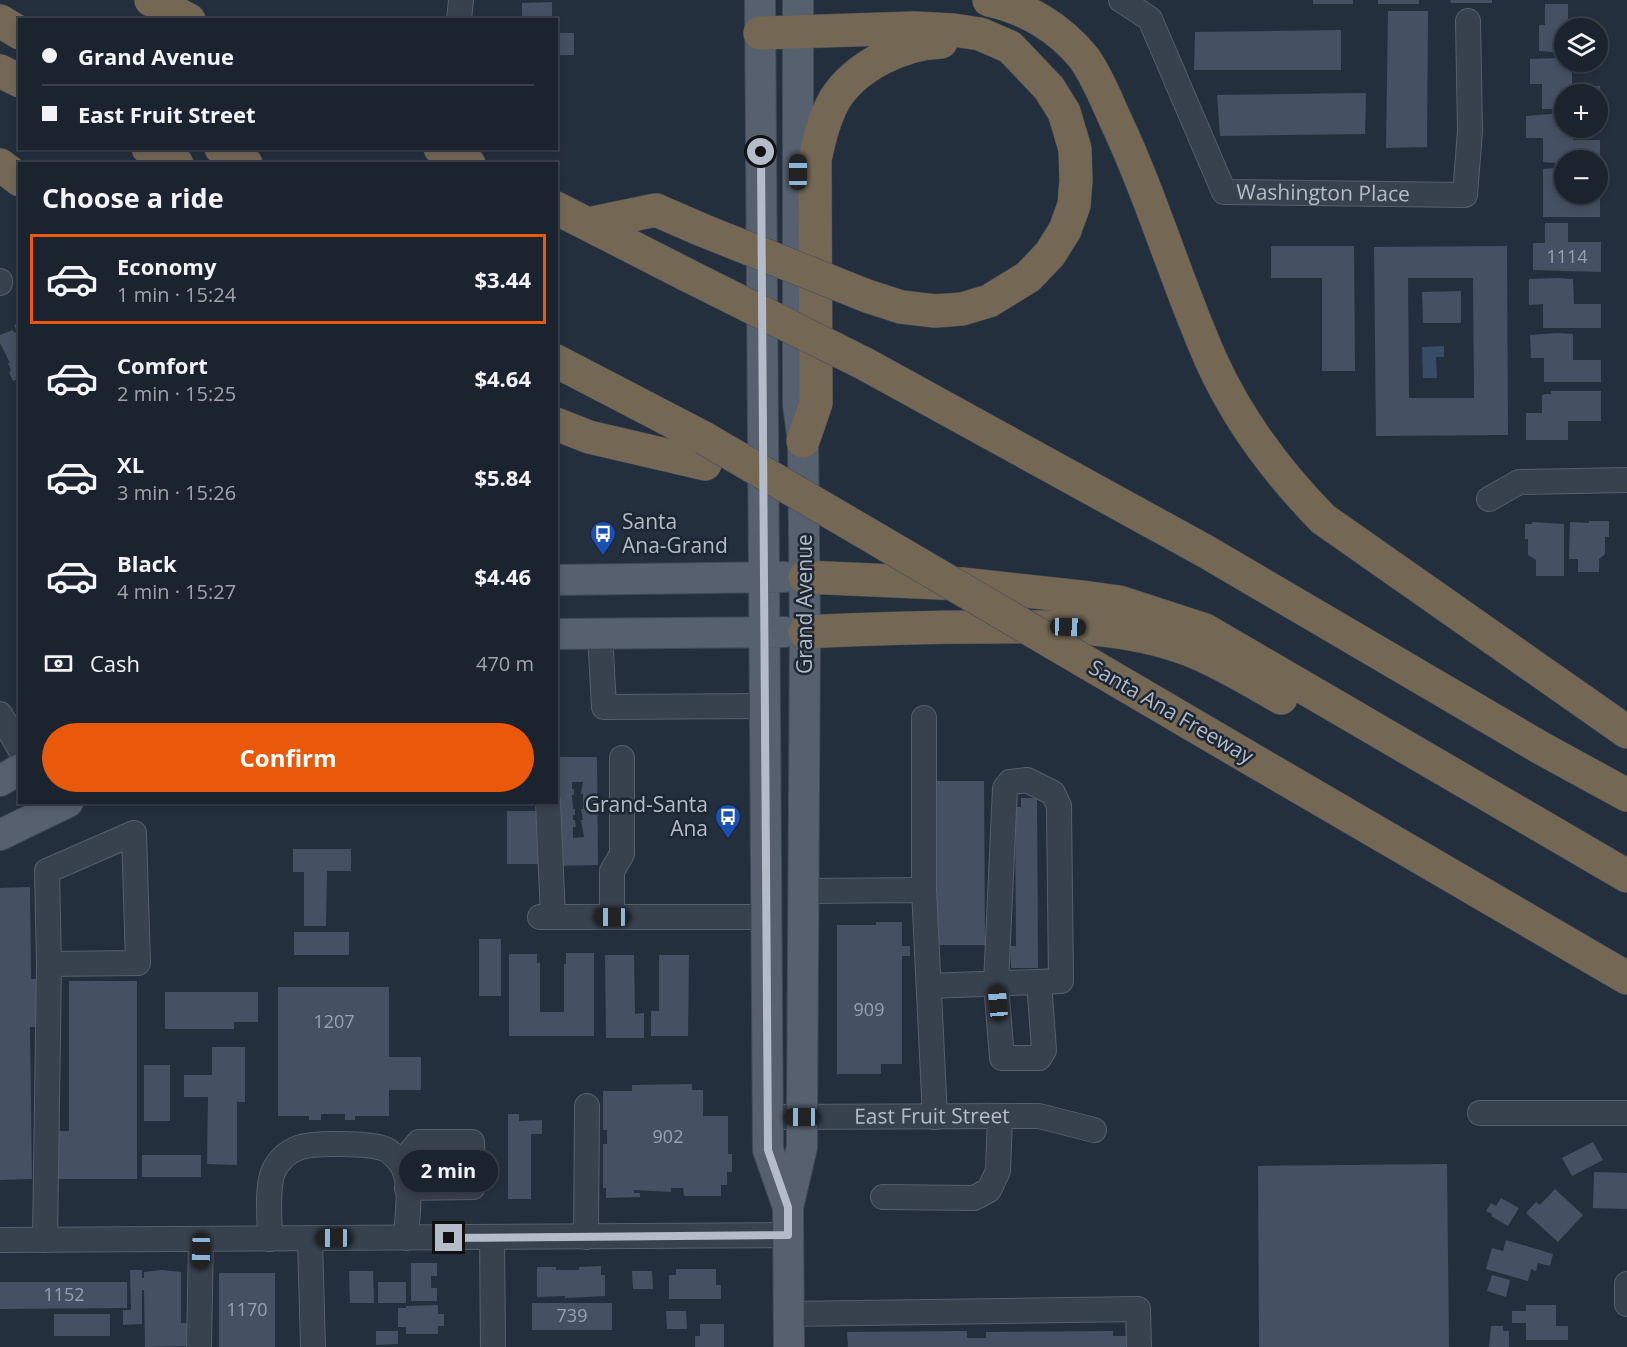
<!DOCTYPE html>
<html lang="en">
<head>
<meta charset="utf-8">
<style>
	:root { --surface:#1b232e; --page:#242b36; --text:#f1f3f6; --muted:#a0a4aa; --line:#39404a; --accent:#ea580c }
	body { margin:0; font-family:"Open Sans",sans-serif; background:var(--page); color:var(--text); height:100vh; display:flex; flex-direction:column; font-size:22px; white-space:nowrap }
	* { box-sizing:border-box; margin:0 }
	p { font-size:20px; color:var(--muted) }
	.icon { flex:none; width:33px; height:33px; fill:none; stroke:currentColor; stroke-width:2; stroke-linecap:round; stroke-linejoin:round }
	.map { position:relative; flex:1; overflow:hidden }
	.drawer { position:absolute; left:18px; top:162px; width:540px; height:642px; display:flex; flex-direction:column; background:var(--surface); border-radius:0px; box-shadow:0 3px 9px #0003,0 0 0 2px var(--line) }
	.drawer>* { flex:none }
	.top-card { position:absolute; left:18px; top:18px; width:540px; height:132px; border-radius:0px; box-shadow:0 3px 9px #0003,0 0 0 2px var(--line); display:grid; align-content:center; height:132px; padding:0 24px; background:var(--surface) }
	.fabs { position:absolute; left:1554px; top:18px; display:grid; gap:12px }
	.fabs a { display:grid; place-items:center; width:54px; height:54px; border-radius:50%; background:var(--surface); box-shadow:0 3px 9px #0003,0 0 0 2px var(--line); font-size:30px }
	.end { position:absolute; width:27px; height:27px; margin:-14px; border:8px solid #b4bcc9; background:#111; box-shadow:0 0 0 3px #111 }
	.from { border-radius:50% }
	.bubble { position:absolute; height:42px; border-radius:21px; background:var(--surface); box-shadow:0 3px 9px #0003,0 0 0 2px var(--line); font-size:20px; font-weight:700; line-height:42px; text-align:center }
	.car { position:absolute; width:18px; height:36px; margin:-18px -9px; border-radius:8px; box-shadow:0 0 4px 2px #0007; background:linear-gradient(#222 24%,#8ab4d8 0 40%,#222 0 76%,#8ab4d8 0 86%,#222 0) }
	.top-card b { display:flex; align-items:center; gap:21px; height:57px; font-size:22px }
	.top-card b+b { border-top:2px solid var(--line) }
	.top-card i { width:15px; height:15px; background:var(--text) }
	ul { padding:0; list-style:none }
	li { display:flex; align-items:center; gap:18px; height:90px; margin:0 12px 9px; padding:0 12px; border:3px solid transparent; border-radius:0px }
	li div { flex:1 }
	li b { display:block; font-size:22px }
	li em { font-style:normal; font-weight:700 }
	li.current { border-color:var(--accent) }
	li>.icon { width:54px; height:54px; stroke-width:1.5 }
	h2 { padding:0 24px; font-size:27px; line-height:72px }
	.pay { display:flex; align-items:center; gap:15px; height:66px; padding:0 24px; font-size:22px }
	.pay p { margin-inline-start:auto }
	.button { display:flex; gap:12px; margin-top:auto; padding:12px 24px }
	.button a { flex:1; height:69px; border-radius:36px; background:var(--accent); color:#fff; font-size:24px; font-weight:700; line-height:69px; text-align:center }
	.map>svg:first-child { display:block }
</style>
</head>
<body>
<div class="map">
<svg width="1627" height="1347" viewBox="0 0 1627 1347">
	<rect width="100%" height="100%" fill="#242f3e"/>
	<!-- water -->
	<path fill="#394c67" d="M1444,346V357H1436L1437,378H1423L1422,347Z"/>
	<!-- building -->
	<path fill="#455162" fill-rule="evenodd" d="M1313,0H1353V4H1313Z
		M1378,0H1419V4H1378Z
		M1450,0H1492V3H1451Z
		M552,2V20H522V3Z
		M1545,4H1568V23H1600V53H1598V28H1564V53L1539,51V25H1545Z
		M1388,11H1428L1427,147L1386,148Z
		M1341,30V70H1194L1195,32Z
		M556,33H574V55H556Z
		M1557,58L1564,59V62H1572V86H1600V109H1598V94H1564V109H1542V84H1530V59Z
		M1366,93L1365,134L1220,136L1217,95Z
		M1564,113V128H1573V140H1600V162H1598V160H1564V163H1557L1543,162V138H1526V116Z
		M1557,168L1564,169V194L1600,195V217H1543V169Z
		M1545,223H1568V242H1601V272L1533,270V243H1545Z
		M1271,246H1354L1355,371H1322V278H1271Z
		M1507,246L1508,435L1376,436L1374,247ZM1408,278H1473L1474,398H1409Z
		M1558,278L1573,279L1574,304H1601V328H1543V304L1529,305V279Z
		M1461,291V323H1423L1422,292Z
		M20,322V378L13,381L9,372L11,371L8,363H10L0,343V335L13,330L14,333L17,332L14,325Z
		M1557,333L1573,334V360H1601V382H1544V358H1531L1530,335Z
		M1551,391H1601V421H1568V440H1526V413H1542V396L1544,394H1551Z
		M1589,521H1609V537H1605V554L1599,559V572H1578V559H1569L1570,522L1589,523Z
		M1532,522L1564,524V576H1536V560L1528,555V539H1525V524H1532Z
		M556,757H597L598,865L555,866ZM572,782H583L581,794H583V809H581L583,820H581L584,837L573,838V827H576L575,820H573V815H575V809H573L572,795H574V789H572Z
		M935,781H984L985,945H934Z
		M1021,798H1037L1038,968H1011L1010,946H1016L1015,807H1021Z
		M507,811H539V864H507Z
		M293,849H351V871H327L326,926H304V872H293Z
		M30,887L31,979H36V1027H30L32,1179L0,1180V888Z
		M876,922H902V946H910V956H902V1064H881V1074H837V925H876Z
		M294,932H349V955H294Z
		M479,939H501V996H479Z
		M566,953H594V1036H509V954H537V963H540V1012H564V964H566Z
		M605,955H634L635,1014L644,1013V1038H606Z
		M659,955H689L688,1036H651V1011H659Z
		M69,981H137V1179H58V1131H69Z
		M278,987H389V1057H421V1090H389V1116H355V1120H345V1114H321V1120H309V1116H278Z
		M165,992H258V1022H234V1029H165Z
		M212,1047H245V1102H237V1165L207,1164L208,1097H184V1075H212Z
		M144,1065H170V1121H144Z
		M692,1084V1090H703V1116H728V1154H732V1172H727V1185H721V1196H684L683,1188H671V1192L634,1190V1193H640V1197L606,1198V1188H603V1144H607V1130H603V1091H632V1085Z
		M508,1114H519V1121L542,1120V1134H531V1199H508Z
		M1593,1142L1603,1160L1572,1176L1562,1158Z
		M142,1155H201V1177H142Z
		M1447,1164L1449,1347H1259L1258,1166Z
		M1594,1172L1627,1173V1209L1593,1208Z
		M1555,1189L1583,1215L1558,1242L1526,1213L1536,1202L1540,1205Z
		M1501,1198L1519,1208L1508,1226L1491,1216L1492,1214L1486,1211L1491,1203L1496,1206Z
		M1506,1240L1553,1254L1550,1266L1538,1263L1536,1271L1531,1269L1528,1281L1486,1269L1492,1248L1503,1251Z
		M411,1263H437V1276H431V1288H437V1301H411Z
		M601,1266V1275H605V1296L565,1298V1296L537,1297V1267H556V1270H579V1267Z
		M676,1269H716V1285H721V1299H669V1275H676Z
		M130,1270H142V1278H144V1272L162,1270L181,1272V1323H187V1346L145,1347L144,1290H142V1324L123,1325V1310H131Z
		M349,1271H373L374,1303H350Z
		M632,1271H652L653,1289H633Z
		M219,1273H275V1347H219Z
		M1492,1275L1510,1280L1506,1297L1487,1291Z
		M0,1282H127V1308L0,1309Z
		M378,1282H406V1303H378Z
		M532,1303H612V1330H532Z
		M438,1305V1314H444V1326H438V1334H406V1327H398V1308H406V1306Z
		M1526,1305H1556V1326H1568V1340H1526V1323H1512V1311H1526Z
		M666,1311H686L687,1329H667Z
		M54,1314H110V1336H54Z
		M700,1324H724V1347H695V1336H700Z
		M1491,1326H1503V1331H1509V1347H1489Z
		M376,1331H398V1344L376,1345Z
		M967,1331V1338H986V1332L1113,1331V1336H1130V1347H848L847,1332Z"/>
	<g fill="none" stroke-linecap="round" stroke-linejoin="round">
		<defs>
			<g id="minor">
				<path id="s1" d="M1121,0L1150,19L1224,192L1465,195L1470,131L1468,21"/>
				<path d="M459,20L461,0"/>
				<path d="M0,281V283"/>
				<path d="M1489,499L1519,482L1627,480"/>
				<path d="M600,633L604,707L765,706"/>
				<path d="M0,714L20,749"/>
				<path d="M924,718V890"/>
				<path d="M548,802L553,917"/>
				<path d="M804,891L924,890L935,1117"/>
				<path d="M540,917H767"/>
				<path d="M612,917V871L622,854V758"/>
				<path d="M929,986L1061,981L1059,806L1053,793L1027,780L1010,782L1005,788L996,984L1002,1058H1039L1044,1050L1039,982"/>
				<path d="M1480,1113H1627"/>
				<path id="s2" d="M768,1117L1039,1116L1094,1130"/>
				<path d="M401,1163L419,1142H472L473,1187L407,1188"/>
				<path d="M883,1197L974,1198L989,1190L998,1171L1000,1117"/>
				<path d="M586,1237L587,1106"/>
				<path d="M492,1238L493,1347"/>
				<path d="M270,1239C270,1220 266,1186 274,1170C279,1160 288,1152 298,1148C312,1142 370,1143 385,1149C390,1151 399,1160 402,1165C413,1185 407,1216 406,1238"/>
				<path d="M310,1239L313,1347"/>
				<path d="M0,1240L788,1235"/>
				<path d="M45,1240L49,964L138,963L134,833L47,871L49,964"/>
				<path d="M1627,1284V1304"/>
				<path d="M788,1314L1138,1309L1139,1347"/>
				<path d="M199,1347L201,1239"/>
			</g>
			<path id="major" d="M760,0L768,1150L788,1207
				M556,580L784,577
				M556,634L784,632
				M0,781L20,769
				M0,835L68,802
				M789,1347L788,1207L802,1147V1117L805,632L803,441L798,405V0"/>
			<path id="highway" d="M151,0L189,20
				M989,0C1026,8 1060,28 1084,58C1097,76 1106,99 1115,119C1152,197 1176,281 1211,360C1237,418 1278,473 1323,519L1627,732
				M0,21L20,33
				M760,33L914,28L953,30L980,34L1010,47L1049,88L1064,112L1075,149L1076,181L1074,205L1065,230L1050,254L1028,277L989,301L962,309L935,311L901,307L867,296
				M0,71L20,81
				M148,148L177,164
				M221,148L246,164
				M440,148L469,164
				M0,165L20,180
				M556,208L687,275
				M588,224L656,210L702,230
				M556,361L704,438
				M865,364L1205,551L1541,748L1627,795
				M556,424L589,437L705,464
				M803,441L816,403L815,160C819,140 824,118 835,99C856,66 903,43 941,42
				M805,577L962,584L1090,598L1119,602L1205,630L1627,876
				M805,632C865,629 924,627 984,627C1054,626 1126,625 1192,651C1220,662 1255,683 1281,698
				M1246,756L1627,978"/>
		</defs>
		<!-- minor casing -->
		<use href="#minor" stroke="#565f6c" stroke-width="26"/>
		<!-- major casing -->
		<use href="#major" stroke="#414a57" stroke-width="32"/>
		<!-- highway casing -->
		<use href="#highway" stroke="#434c59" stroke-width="34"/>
		<!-- minor -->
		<use href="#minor" stroke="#38414e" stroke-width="24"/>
		<!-- major -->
		<use href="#major" stroke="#56606e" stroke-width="30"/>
		<!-- highway -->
		<use href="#highway" stroke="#746855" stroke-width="33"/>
		<defs>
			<path id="highway-bridge" d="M702,230L867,296
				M687,275L865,364
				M704,438L1246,756"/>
		</defs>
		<!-- highway-bridge casing -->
		<use href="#highway-bridge" stroke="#434c59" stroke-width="34" stroke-linecap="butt"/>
		<!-- highway-bridge -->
		<use href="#highway-bridge" stroke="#746855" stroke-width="33"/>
	</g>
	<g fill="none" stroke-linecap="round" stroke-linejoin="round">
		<!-- route -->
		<path stroke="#b4bcc9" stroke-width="8" d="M449,1238L788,1235V1207L768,1150L761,152"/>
	</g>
	<!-- icons -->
	<defs>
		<symbol id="bus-pin" viewBox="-11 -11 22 30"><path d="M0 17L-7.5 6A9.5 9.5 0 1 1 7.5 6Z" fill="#1a4fb4" stroke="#1d2633"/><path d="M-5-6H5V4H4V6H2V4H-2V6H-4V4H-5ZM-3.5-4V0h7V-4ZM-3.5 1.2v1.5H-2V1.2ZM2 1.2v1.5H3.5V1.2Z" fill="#fff"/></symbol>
	</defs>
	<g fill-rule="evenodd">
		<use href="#bus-pin" x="588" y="519" width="30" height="40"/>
		<use href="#bus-pin" x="713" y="802" width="30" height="40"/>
	</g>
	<g text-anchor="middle" stroke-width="5" stroke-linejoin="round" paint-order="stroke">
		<!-- number labels -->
		<g font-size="18" fill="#98a1af">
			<text x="1567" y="263">1114</text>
			<text x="869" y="1016">909</text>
			<text x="334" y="1028">1207</text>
			<text x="668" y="1143">902</text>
			<text x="64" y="1301">1152</text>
			<text x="247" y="1316">1170</text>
			<text x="572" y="1322">739</text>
		</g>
		<!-- street labels -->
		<g font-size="21" fill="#b4bcc9" stroke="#1d2633">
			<text dy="7" stroke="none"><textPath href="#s1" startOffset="322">Washington Place</textPath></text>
			<text transform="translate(805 604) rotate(-90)" y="7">Grand Avenue</text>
			<text transform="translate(1171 712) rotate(30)" y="7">Santa Ana Freeway</text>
			<text dy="7" stroke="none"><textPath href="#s2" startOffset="164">East Fruit Street</textPath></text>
		</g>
		<!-- poi labels -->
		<g font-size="21" fill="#b4bcc9" stroke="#1d2633" text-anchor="start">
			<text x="622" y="529">Santa<tspan x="622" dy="24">Ana-Grand</tspan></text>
			<text x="708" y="812" text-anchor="end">Grand-Santa<tspan x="708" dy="24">Ana</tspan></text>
		</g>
	</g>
</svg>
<div class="fabs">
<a><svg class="icon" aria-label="layers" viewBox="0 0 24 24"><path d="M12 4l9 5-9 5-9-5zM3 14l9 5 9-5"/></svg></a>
<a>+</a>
<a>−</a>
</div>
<i class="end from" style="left:761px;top:152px"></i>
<i class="end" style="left:449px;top:1238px"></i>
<div class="bubble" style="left:399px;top:1150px;width:99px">2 min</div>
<i class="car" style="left:798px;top:172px;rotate:0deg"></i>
<i class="car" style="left:1068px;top:627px;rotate:92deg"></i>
<i class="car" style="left:612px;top:917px;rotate:270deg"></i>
<i class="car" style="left:998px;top:1003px;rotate:355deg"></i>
<i class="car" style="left:802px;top:1117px;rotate:270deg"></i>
<i class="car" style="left:334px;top:1238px;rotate:270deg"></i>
<i class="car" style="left:201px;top:1251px;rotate:181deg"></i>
<div class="top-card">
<b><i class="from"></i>Grand Avenue</b>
<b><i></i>East Fruit Street</b>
</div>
<section class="drawer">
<h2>Choose a ride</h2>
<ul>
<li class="current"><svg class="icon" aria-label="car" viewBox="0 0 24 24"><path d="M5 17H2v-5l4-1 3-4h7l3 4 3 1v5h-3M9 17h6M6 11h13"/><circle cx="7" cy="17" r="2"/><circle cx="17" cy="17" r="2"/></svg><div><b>Economy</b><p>1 min · 15:24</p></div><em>$3.44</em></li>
<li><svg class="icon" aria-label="car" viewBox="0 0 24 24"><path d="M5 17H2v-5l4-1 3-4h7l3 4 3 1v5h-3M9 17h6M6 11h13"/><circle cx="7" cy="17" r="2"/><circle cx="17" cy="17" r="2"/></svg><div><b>Comfort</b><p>2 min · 15:25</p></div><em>$4.64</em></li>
<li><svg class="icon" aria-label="car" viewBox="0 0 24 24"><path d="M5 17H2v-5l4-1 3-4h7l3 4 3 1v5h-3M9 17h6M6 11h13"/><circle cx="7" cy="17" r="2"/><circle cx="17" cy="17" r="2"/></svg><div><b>XL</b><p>3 min · 15:26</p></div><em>$5.84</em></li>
<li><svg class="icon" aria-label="car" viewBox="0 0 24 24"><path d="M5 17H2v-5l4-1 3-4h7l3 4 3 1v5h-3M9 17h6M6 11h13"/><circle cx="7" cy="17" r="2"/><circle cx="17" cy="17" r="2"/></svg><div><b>Black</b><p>4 min · 15:27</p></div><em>$4.46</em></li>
</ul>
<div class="pay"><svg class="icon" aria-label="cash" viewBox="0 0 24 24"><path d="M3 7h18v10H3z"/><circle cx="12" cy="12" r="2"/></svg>Cash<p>470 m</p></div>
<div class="button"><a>Confirm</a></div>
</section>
</div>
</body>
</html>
